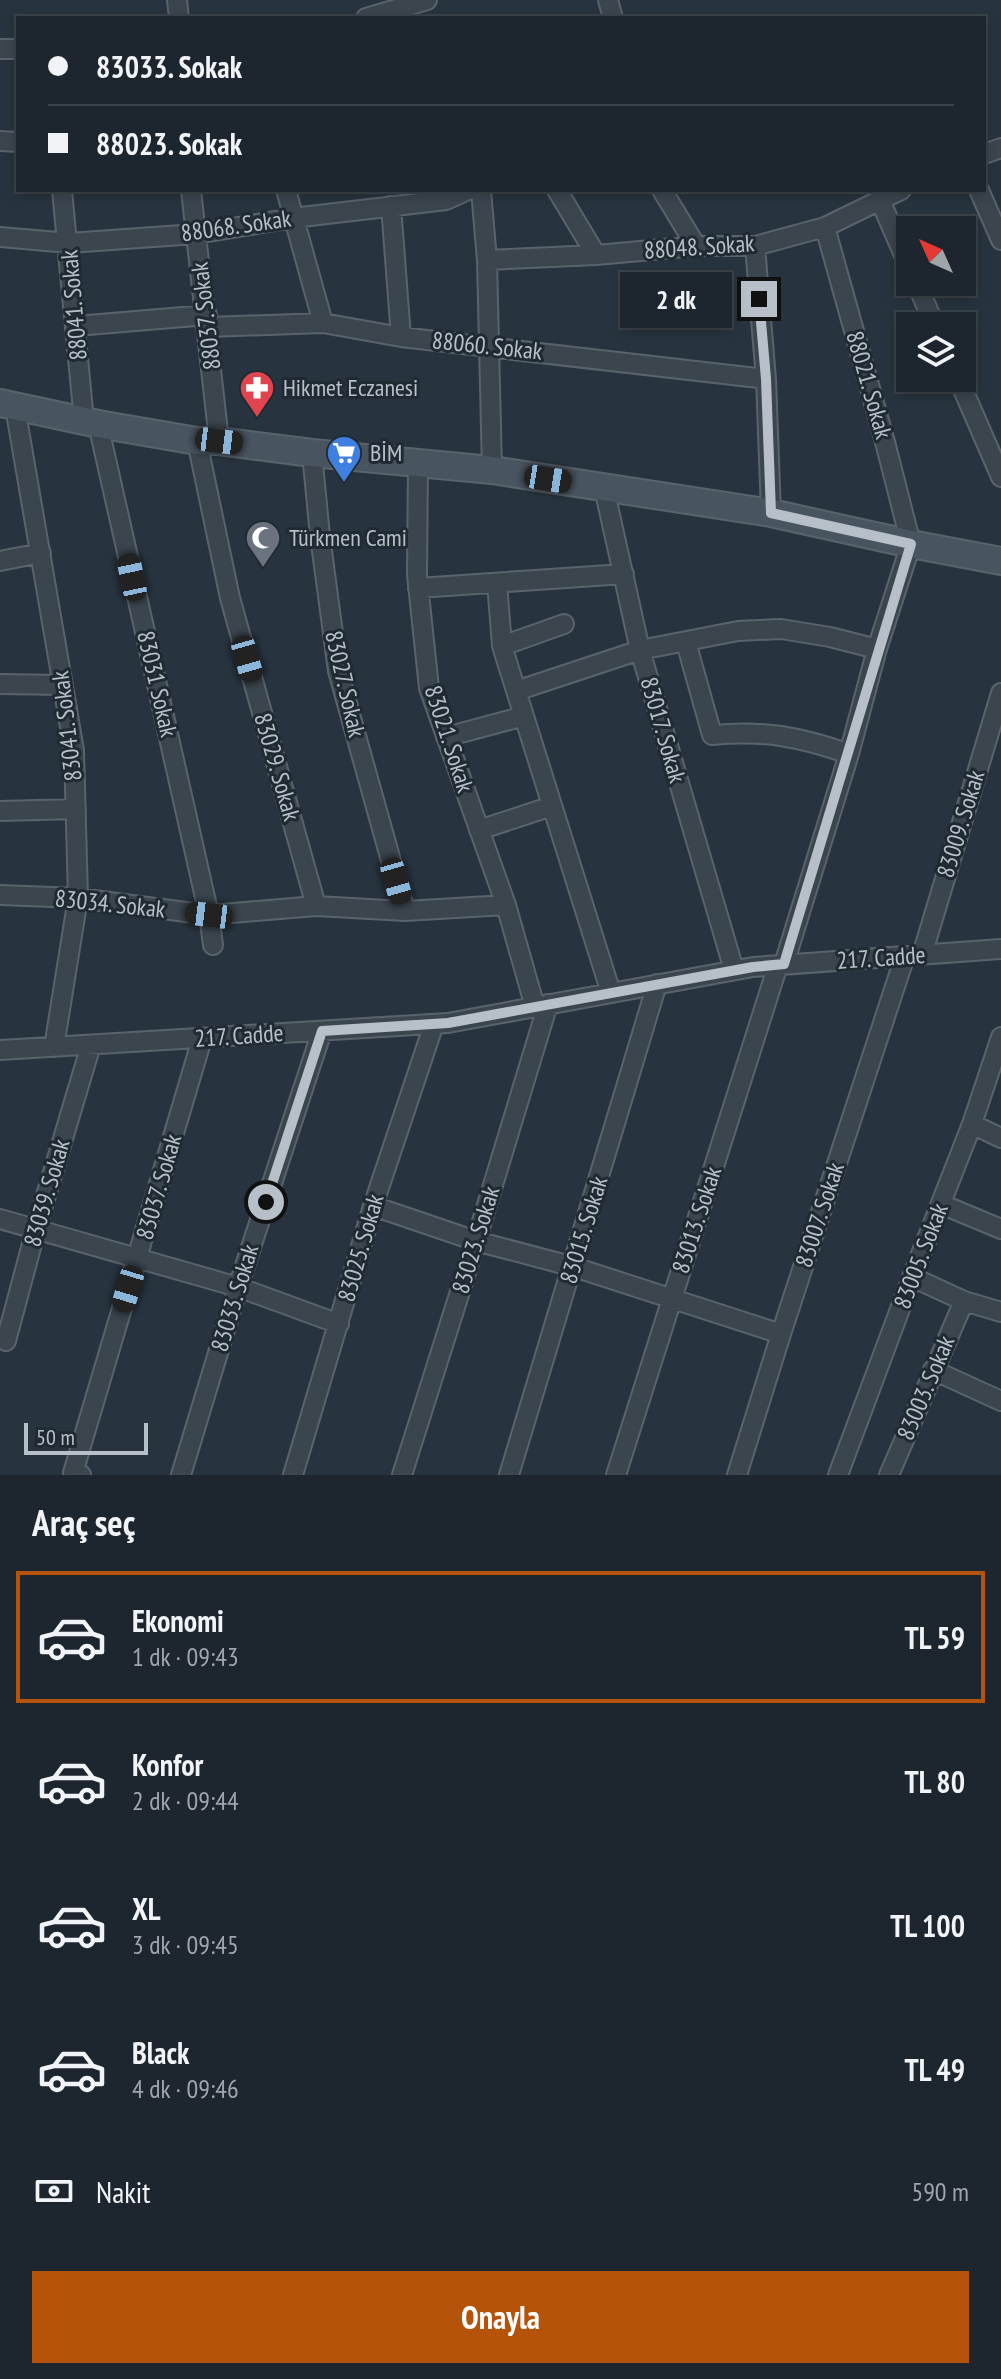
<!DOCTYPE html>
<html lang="tr">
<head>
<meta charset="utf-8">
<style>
	:root { --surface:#1d262e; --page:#2a323a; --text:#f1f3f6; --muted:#a0a5aa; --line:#3b434a; --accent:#b45309 }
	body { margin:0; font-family:"PT Sans Narrow",sans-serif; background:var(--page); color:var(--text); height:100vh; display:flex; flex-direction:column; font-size:30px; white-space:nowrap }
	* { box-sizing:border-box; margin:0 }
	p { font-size:26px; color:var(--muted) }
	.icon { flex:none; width:44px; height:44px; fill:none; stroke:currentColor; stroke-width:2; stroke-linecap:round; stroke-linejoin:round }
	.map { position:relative; height:1475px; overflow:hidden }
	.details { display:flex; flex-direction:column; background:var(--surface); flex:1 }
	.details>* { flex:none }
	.guide { position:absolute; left:16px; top:16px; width:970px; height:176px; border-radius:0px; box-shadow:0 4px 12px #0003,0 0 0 2px var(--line); display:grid; align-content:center; height:176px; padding:0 32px; background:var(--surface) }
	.needle { width:52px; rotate:315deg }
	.controls { position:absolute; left:896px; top:216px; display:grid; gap:16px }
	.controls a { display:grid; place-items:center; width:80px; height:80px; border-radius:0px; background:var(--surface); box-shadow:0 4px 12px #0003,0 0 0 2px var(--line); font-size:40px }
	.scale { position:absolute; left:24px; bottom:20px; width:124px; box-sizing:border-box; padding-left:8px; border:4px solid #b7c0c9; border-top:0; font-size:22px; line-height:28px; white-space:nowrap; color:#b7c0c9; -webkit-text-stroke:6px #202a33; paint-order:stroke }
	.end { position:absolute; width:36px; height:36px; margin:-18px; border:10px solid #b7c0c9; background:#111; box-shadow:0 0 0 4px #111 }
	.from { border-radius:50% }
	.bubble { position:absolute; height:56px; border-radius:0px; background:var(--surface); box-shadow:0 4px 12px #0003,0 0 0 2px var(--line); font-size:26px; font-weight:600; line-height:56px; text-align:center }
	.car { position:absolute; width:24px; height:48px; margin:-24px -12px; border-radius:10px; box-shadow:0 0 6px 2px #0007; background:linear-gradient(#222 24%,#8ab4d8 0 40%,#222 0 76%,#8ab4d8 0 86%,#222 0) }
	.guide b { display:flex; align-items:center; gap:28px; height:76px; font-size:30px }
	.guide b+b { border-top:2px solid var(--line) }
	.guide i { width:20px; height:20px; background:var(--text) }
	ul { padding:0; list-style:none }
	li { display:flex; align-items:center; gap:24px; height:132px; margin:0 16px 12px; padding:0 16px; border:4px solid transparent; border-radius:0px }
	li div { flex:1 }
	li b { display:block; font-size:30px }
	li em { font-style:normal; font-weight:600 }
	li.current { border-color:var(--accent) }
	li>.icon { width:72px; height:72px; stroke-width:1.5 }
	h2 { padding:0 32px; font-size:36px; line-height:96px }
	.pay { display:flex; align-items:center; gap:20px; height:88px; padding:0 32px; font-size:30px }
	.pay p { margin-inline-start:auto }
	.primary-button { display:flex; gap:16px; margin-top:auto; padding:16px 32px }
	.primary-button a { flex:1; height:92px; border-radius:0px; background:var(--accent); color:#fff; font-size:32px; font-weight:600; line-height:92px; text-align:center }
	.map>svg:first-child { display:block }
</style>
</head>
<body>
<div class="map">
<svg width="1001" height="1475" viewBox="0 0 1001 1475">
	<rect width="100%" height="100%" fill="#27333e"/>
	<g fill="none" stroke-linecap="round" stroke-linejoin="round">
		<defs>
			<path id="street" d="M177,0L179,18
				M608,0L613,18
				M366,18L427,0
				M0,49H18
				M0,141L18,142
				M984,154L1001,148
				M62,190L84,421
				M191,190L219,441
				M286,190L323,323
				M481,190L487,260L492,470
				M557,190L596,255
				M662,190L696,246
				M979,190L1001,240
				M880,200L910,269
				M391,206L401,337
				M0,237L69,243L196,234L293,218L446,200L468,190
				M755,246L766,379L771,513
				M487,260L596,255L696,246H755L825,227L901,190
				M916,282L935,326
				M76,326L207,315
				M208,327L323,323L401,337L766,379
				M958,378L1001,477
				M15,407L74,750L78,898L54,1047
				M98,424L209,915L213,945
				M197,441L230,598L316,906
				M312,453L320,536L338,671L405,911
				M418,462L417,575L429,688L506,905L535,1007
				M604,488L640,650L734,970
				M0,561L41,553
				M497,583L502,646
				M418,588L624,574
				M564,624L502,646L611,993
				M686,642L712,735C764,730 801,737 849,754
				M0,684L63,685
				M516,691L640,650L738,631L781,629L830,637L877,649
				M446,737L524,716
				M0,811L76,809
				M479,830L552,806
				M0,895L78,898L209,915L316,906L405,911L506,905
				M922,955L1001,693
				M784,964L849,754L877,649L911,544L885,442L825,227
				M0,1050L448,1023L753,967L1001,949
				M972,1124L1001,1138
				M941,1204L1001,1229
				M373,1206L476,1241L574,1267L781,1334
				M0,1219L238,1287L339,1324
				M912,1277L964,1301L1001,1312
				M6,1341L36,1229L91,1045
				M933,1370L1001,1401
				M81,1475L73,1473L202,1039
				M181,1475L238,1287L322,1031
				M293,1475L373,1206L434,1024
				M402,1475L476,1241L548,1004
				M509,1475L657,984
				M616,1475L778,965
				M737,1475L781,1334L905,956
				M838,1475L912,1277L972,1124L1001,1037
				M889,1475L964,1301"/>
			<path id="secondary" d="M0,403L98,424L197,441H219L312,453L492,470L771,513L911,544L1001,561"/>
		</defs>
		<!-- street casing -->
		<use href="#street" stroke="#59636c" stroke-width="22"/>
		<!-- secondary casing -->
		<use href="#secondary" stroke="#59636c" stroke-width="30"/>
		<!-- street -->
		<use href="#street" stroke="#3b454e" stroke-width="18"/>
		<!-- secondary -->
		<use href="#secondary" stroke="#495461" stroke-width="26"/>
	</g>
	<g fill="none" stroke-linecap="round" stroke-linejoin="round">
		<!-- route -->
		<path stroke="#b7c0c9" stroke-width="10" d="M266,1202L322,1031L448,1023L753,967L784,964L911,544L771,513L766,379L759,299"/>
	</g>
	<!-- icons -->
	<defs>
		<symbol id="pharmacy-pin" viewBox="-11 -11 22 30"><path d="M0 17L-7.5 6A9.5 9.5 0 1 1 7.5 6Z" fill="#e0444e" stroke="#202a33"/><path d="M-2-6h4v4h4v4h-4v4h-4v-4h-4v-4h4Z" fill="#fff"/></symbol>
		<symbol id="supermarket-pin" viewBox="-11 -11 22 30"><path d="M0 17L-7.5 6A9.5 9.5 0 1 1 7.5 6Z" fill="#3f7fe0" stroke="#202a33"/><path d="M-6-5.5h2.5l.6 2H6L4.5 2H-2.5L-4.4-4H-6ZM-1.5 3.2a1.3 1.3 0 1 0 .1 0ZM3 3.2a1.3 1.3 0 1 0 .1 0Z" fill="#fff"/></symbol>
		<symbol id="mosque-pin" viewBox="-11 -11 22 30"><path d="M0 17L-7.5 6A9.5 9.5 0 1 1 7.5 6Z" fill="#6b7280" stroke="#202a33"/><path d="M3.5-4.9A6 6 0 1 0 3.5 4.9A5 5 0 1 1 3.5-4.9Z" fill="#fff"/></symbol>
	</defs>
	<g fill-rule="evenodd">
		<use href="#pharmacy-pin" x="237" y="368" width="40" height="54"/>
		<use href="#supermarket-pin" x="324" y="433" width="40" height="54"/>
		<use href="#mosque-pin" x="243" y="518" width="40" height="54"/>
	</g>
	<g text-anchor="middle" stroke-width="6" stroke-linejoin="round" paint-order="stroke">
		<!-- street labels -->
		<g font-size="24" fill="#b7c0c9" stroke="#202a33">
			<text transform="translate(236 226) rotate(-8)" y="8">88068. Sokak</text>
			<text transform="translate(699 247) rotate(-4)" y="8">88048. Sokak</text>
			<text transform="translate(74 305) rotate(-95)" y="8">88041. Sokak</text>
			<text transform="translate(206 316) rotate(-97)" y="8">88037. Sokak</text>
			<text transform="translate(487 346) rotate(6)" y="8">88060. Sokak</text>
			<text transform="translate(869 385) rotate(74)" y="8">88021. Sokak</text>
			<text transform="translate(157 684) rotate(77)" y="8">83031 Sokak</text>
			<text transform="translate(345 684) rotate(77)" y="8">83027. Sokak</text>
			<text transform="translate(67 726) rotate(-97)" y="8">83041. Sokak</text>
			<text transform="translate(663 730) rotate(74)" y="8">83017. Sokak</text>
			<text transform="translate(449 739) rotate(72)" y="8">83021. Sokak</text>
			<text transform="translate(277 767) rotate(74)" y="8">83029. Sokak</text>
			<text transform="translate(961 824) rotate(-73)" y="8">83009. Sokak</text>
			<text transform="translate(110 904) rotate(6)" y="8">83034. Sokak</text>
			<text transform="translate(881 958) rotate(-4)" y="8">217. Cadde</text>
			<text transform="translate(239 1036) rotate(-4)" y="8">217. Cadde</text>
			<text transform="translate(159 1187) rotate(-74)" y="8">83037. Sokak</text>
			<text transform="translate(47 1193) rotate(-74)" y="8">83039. Sokak</text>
			<text transform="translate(820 1215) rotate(-72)" y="8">83007. Sokak</text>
			<text transform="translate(697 1220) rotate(-72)" y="8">83013. Sokak</text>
			<text transform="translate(584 1230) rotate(-73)" y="8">83015. Sokak</text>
			<text transform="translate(476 1240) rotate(-73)" y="8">83023. Sokak</text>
			<text transform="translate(361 1248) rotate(-74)" y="8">83025. Sokak</text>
			<text transform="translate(921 1256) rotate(-69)" y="8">83005. Sokak</text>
			<text transform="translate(235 1298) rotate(-73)" y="8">83033. Sokak</text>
			<text transform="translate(926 1388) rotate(-67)" y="8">83003. Sokak</text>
		</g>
		<!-- poi labels -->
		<g font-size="24" fill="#b7c0c9" stroke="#202a33" text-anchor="start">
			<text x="283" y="396">Hikmet Eczanesi</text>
			<text x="370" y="461">BİM</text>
			<text x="289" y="546">Türkmen Cami</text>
		</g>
	</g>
</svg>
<div class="controls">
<a><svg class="needle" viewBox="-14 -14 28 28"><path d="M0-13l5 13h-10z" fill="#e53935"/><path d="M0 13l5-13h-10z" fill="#a0a5aa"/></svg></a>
<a><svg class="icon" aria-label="layers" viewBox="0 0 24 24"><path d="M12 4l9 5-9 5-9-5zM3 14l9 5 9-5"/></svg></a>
</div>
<div class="scale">50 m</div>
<i class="end from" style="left:266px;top:1202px"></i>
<i class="end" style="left:759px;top:299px"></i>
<div class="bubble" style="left:620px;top:272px;width:112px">2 dk</div>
<i class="car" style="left:219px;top:441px;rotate:97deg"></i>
<i class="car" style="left:548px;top:479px;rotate:99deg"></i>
<i class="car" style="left:132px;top:577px;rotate:348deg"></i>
<i class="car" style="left:247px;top:659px;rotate:164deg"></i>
<i class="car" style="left:396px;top:881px;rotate:164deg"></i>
<i class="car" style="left:209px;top:915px;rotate:277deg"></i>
<i class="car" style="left:128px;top:1289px;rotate:197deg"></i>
<div class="guide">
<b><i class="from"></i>83033. Sokak</b>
<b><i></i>88023. Sokak</b>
</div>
</div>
<section class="details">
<h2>Araç seç</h2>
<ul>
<li class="current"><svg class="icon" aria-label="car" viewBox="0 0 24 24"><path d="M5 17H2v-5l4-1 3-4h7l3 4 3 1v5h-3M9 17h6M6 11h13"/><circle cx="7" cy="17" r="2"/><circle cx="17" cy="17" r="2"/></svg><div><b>Ekonomi</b><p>1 dk · 09:43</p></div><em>TL 59</em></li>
<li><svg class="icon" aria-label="car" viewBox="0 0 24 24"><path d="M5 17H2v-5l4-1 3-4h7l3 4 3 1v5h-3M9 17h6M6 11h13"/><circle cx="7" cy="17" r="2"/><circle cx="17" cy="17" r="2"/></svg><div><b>Konfor</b><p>2 dk · 09:44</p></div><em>TL 80</em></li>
<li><svg class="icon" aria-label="car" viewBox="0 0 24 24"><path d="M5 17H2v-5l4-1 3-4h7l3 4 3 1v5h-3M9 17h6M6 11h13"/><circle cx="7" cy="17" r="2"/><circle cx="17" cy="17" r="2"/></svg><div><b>XL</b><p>3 dk · 09:45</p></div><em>TL 100</em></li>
<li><svg class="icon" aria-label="car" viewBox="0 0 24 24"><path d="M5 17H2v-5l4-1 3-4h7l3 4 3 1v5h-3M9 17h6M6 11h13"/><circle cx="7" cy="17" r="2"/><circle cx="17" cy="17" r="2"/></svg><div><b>Black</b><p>4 dk · 09:46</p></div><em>TL 49</em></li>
</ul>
<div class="pay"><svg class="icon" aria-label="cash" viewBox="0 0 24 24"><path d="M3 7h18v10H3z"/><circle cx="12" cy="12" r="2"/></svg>Nakit<p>590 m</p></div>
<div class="primary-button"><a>Onayla</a></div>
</section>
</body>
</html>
